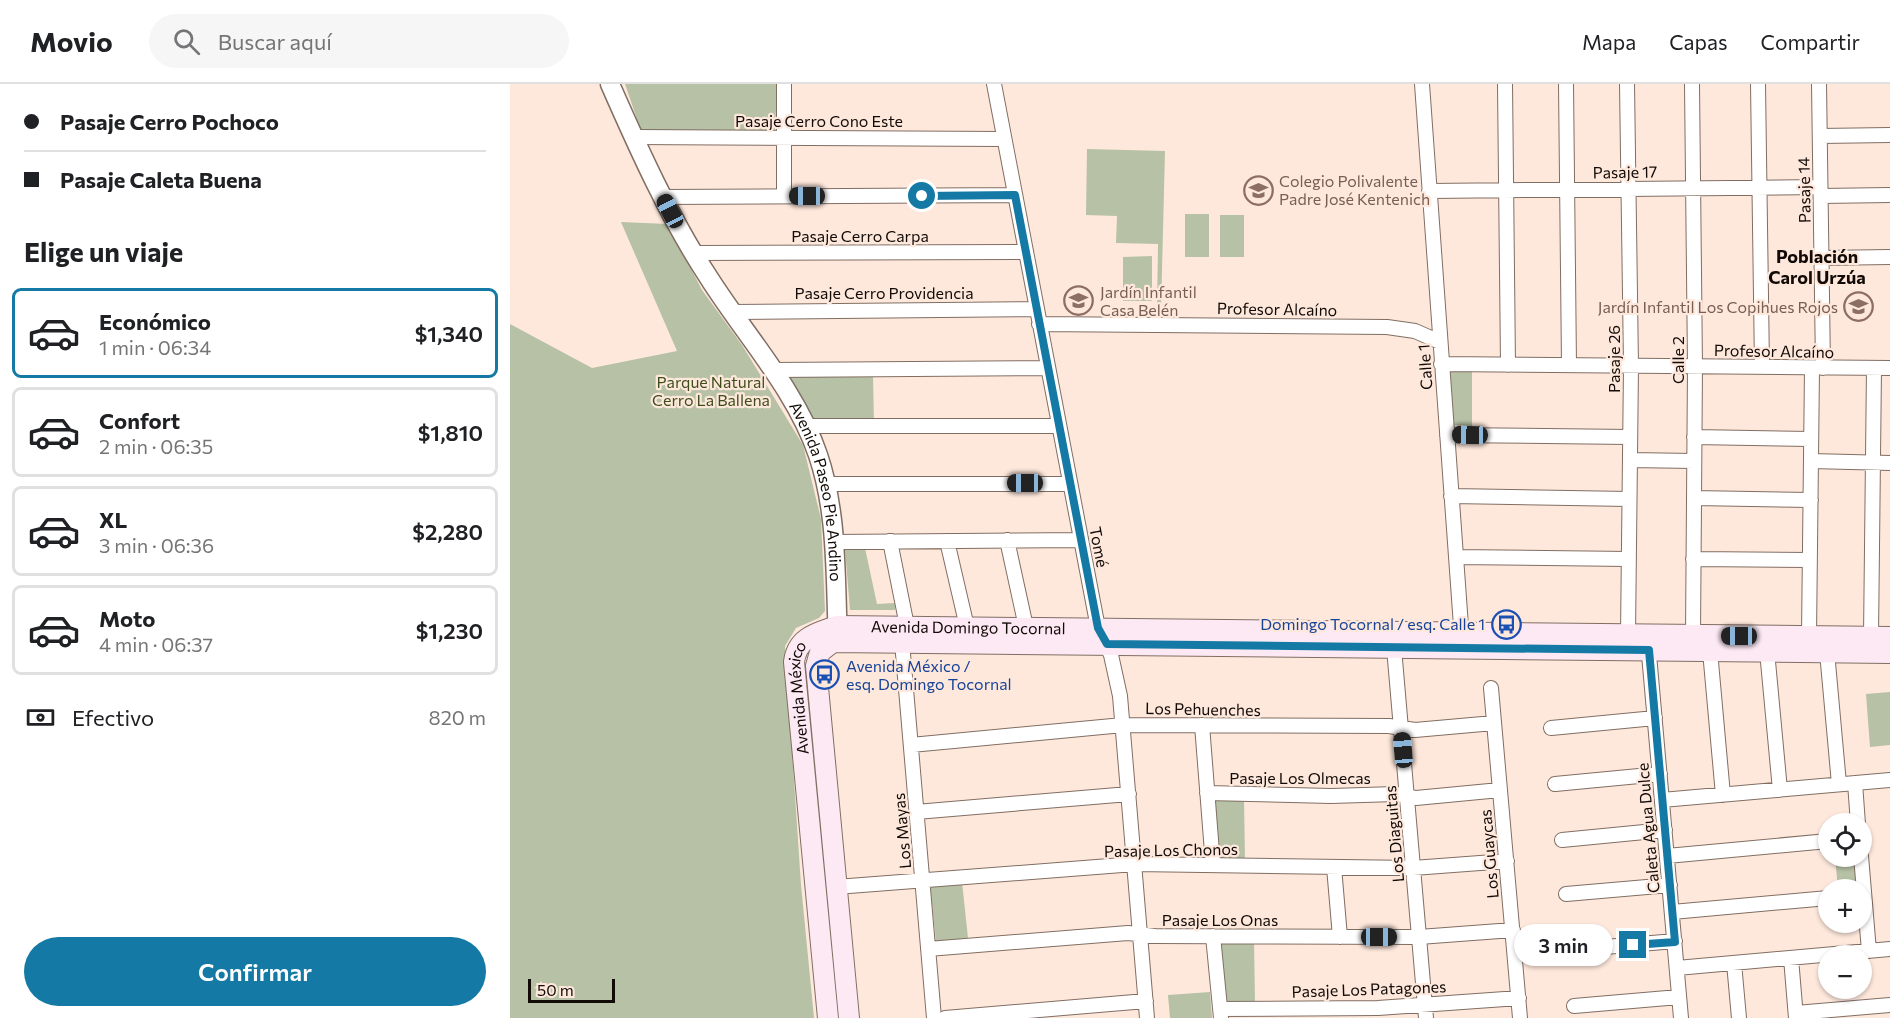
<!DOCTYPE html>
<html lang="es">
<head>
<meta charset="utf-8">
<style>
	:root { --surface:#fff; --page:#f6f6f6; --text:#202124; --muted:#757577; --line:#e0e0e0; --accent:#147aa5 }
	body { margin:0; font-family:Commissioner,sans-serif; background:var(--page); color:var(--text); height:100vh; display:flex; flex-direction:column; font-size:22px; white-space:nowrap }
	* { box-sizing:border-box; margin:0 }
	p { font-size:20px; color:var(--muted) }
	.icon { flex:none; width:33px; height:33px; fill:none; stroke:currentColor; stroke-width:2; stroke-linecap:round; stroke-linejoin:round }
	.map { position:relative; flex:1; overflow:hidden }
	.drawer { display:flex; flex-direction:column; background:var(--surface); width:510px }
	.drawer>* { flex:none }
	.top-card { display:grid; align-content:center; height:132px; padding:0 24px; background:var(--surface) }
	.controls { position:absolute; left:1308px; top:729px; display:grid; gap:12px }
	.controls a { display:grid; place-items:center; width:54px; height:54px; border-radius:50%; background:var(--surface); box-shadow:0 2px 4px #0004; font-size:30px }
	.scale { position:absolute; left:18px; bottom:15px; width:87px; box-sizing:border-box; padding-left:6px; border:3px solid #110a06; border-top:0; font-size:16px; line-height:21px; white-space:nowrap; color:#110a06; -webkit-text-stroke:4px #fee8dc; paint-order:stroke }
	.end { position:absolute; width:27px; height:27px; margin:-14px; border:8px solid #147aa5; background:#fff; box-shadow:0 0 0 3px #fff }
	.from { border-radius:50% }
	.bubble { position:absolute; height:42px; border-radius:21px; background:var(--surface); box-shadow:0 2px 4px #0004; font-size:20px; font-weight:600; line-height:42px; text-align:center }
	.car { position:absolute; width:18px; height:36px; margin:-18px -9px; border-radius:8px; box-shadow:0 0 4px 2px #0007; background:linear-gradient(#222 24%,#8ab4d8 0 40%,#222 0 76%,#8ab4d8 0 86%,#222 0) }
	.top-card b { display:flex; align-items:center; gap:21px; height:57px; font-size:22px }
	.top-card b+b { border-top:2px solid var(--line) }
	.top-card i { width:15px; height:15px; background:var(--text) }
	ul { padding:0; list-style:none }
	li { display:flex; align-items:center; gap:18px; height:90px; margin:0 12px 9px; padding:0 12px; border:3px solid var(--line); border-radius:9px }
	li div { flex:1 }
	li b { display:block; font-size:22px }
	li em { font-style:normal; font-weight:600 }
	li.selected { border-color:var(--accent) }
	li>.icon { width:54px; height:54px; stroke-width:1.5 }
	h2 { padding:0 24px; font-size:27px; line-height:72px }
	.pay { display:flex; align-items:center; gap:15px; height:66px; padding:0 24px; font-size:22px }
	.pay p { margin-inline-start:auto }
	.cta { display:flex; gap:12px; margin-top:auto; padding:12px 24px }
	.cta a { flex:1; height:69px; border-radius:36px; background:var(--accent); color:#fff; font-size:24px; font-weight:600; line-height:69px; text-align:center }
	header { display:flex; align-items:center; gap:36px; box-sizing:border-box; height:84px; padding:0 30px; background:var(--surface); border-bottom:2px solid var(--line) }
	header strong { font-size:28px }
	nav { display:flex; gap:33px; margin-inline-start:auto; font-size:21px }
	.search { width:420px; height:54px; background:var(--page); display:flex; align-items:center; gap:15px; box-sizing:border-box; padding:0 21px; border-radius:33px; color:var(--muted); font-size:22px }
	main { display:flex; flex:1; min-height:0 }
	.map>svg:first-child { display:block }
</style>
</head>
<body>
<header>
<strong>Movio</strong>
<div class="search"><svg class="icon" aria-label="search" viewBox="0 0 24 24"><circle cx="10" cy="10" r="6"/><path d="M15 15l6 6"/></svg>Buscar aquí</div>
<nav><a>Mapa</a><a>Capas</a><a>Compartir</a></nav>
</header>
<main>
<section class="drawer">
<div class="top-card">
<b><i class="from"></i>Pasaje Cerro Pochoco</b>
<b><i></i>Pasaje Caleta Buena</b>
</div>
<h2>Elige un viaje</h2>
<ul>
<li class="selected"><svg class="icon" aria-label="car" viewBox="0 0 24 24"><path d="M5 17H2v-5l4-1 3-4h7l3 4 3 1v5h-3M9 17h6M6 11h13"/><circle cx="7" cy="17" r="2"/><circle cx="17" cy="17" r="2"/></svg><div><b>Económico</b><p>1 min · 06:34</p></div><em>$1,340</em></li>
<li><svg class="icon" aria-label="car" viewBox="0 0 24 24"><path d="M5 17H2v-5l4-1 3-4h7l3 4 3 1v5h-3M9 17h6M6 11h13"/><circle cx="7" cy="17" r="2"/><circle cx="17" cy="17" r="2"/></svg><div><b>Confort</b><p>2 min · 06:35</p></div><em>$1,810</em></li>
<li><svg class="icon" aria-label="car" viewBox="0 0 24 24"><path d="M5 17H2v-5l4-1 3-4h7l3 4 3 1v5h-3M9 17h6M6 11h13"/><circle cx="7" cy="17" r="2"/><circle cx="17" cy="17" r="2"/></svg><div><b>XL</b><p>3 min · 06:36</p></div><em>$2,280</em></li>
<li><svg class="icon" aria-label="car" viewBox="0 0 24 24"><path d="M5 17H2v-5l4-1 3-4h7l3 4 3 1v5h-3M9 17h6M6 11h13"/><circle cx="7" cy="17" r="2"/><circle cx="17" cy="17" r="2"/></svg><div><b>Moto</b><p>4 min · 06:37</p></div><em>$1,230</em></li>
</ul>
<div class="pay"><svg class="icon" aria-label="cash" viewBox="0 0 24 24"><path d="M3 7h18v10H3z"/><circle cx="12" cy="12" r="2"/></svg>Efectivo<p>820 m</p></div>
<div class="cta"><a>Confirmar</a></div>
</section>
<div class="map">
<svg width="1380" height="934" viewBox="0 0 1380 934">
	<rect width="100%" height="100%" fill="#fee8dc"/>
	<!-- green -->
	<path fill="#b6c1a5" d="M115,0H267L265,49L131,47Z
		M577,65L655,67L651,226H647L648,160L606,159L607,132L576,131Z
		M675,130H699V173H675Z
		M710,131H734V173H710Z
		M111,138L158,140L192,206L232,261L293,361L311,435L315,527L309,534L286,544L275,562L291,801L304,934H0V240L82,284L167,267Z
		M642,172V217H613V173Z
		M940,286H962V342L943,341Z
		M275,289L363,291L364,341L305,338Z
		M355,464L367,520L385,519V526H340L335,465Z
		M1380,608V661L1360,663L1356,610Z
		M704,713L734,714L735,778L707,777Z
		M1325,773H1349L1352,805H1328Z
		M452,798L458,854L426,858L420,801Z
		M709,856H744L745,919L715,920Z
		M700,908L702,934H660L658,911Z"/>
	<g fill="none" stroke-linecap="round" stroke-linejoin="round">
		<defs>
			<path id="minor" d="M484,0L588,544L601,571L610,612L637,934
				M912,0L952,556
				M995,0L998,281
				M1056,0L1059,281
				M1117,0L1121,282L1118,551
				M1182,0L1185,283L1183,551
				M1248,0L1252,283
				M1309,0L1313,284
				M1310,52L1380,51
				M124,53L494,55
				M919,107L1310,103
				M274,112V0
				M1311,112L1380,111
				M152,113L505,111
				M184,169L516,168
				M1311,174L1380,173
				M222,228L527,225
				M529,240L877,243L905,247L930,258
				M931,280L1380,284
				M262,286L538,284
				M296,342H549
				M937,351L1120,353
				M1184,353L1301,355
				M1120,376L1184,377
				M1301,377L1380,379
				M315,400H560
				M941,412L1119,415
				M1184,414L1301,416
				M497,456L516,543
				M380,457L397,542
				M437,457L457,543
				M324,458L571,456
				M946,473L1119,475
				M1183,475L1300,476
				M1299,552L1302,284
				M1361,553L1364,284
				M392,558L424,934
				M1138,559L1171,934
				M884,564L916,934
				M1200,567L1213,711
				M1257,567L1270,706
				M1317,568L1329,700
				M981,604L1010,934
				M692,641L703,781
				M1041,644L1145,634
				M401,661L613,641L879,642L905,646L984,639
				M1345,699L1348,740
				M1045,700L1150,690
				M697,709L821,712L886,710L906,714L990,706
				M1152,716L1380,696
				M406,728L619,710
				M1052,756L1155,746
				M1157,772L1318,757
				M1351,772L1359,867
				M824,783L830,853
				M326,803L625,780L903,784L997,777
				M1056,810L1160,801
				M1162,828L1318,814
				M703,852L711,934
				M418,865L618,849L645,852L909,853L1003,846
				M1060,866L1165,857
				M1281,874L1286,934
				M1224,879L1229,934
				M1167,884L1380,865
				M1064,922L1169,913
				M711,925L868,924L1009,914
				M1286,929L1380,921
				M435,934L636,917"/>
			<g id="tertiary">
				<path id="s1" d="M100,0C129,66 159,133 199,194C235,251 286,306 308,371C328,430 325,494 328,555"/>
			</g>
			<g id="secondary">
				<path id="s2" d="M318,934L284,578C287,553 307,549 327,542L1380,553"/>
				<path d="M339,934L306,582L310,568L323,558L1380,569"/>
			</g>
		</defs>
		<!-- minor casing -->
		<use href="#minor" stroke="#816e63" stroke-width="16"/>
		<!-- tertiary casing -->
		<use href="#tertiary" stroke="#816e63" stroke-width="21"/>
		<!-- secondary casing -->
		<use href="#secondary" stroke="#816e63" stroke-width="22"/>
		<!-- minor -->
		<use href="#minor" stroke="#fff" stroke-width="14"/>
		<!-- tertiary -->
		<use href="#tertiary" stroke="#fff" stroke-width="18"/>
		<!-- secondary -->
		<use href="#secondary" stroke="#fce9f4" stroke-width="20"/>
	</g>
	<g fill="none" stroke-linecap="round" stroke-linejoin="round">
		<!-- route -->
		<path stroke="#147aa5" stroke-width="8" d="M412,112L505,111L588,544L597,560L1139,566L1165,858L1123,861"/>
	</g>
	<!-- icons -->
	<defs>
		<symbol id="school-ring" viewBox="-11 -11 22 22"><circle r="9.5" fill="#fee8dc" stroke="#8d6e63" stroke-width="1.5"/><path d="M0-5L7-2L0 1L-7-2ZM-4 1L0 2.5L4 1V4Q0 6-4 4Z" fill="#8d6e63"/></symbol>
		<symbol id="bus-ring" viewBox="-11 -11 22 22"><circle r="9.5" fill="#fee8dc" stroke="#1a4fb4" stroke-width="1.5"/><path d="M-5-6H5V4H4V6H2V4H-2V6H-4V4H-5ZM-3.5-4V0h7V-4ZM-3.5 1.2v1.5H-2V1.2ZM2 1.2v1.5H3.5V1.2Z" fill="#1a4fb4"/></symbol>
	</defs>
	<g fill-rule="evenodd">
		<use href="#school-ring" x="732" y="90" width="33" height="33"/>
		<use href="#school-ring" x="552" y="200" width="33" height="33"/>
		<use href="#school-ring" x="1332" y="206" width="33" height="33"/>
		<use href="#bus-ring" x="980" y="524" width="33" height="33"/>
		<use href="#bus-ring" x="298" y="574" width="33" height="33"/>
	</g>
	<g text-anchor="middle" stroke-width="4.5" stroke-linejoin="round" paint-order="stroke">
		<!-- street labels -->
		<g font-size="16" fill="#110a06" stroke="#fee8dc">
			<text x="309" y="43">Pasaje Cerro Cono Este</text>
			<text transform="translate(1115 88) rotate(-1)" y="6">Pasaje 17</text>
			<text transform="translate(1294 106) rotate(-91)" y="6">Pasaje 14</text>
			<text x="350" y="158">Pasaje Cerro Carpa</text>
			<text x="374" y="215">Pasaje Cerro Providencia</text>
			<text transform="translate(767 225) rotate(1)" y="6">Profesor Alcaíno</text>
			<text transform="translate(1264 267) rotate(1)" y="6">Profesor Alcaíno</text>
			<text transform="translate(1104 275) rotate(-90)" y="6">Pasaje 26</text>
			<text transform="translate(1168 276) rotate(-90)" y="6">Calle 2</text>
			<text transform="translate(915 283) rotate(-94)" y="6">Calle 1</text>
			<text dy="6" stroke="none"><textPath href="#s1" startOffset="462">Avenida Paseo Pie Andino</textPath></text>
			<text transform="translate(589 463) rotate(79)" y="6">Tomé</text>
			<text dy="6" stroke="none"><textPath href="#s2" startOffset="549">Avenida Domingo Tocornal</textPath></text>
			<text dy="6" stroke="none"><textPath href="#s2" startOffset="322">Avenida México</textPath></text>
			<text transform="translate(693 625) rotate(1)" y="6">Los Pehuenches</text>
			<text x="790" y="700">Pasaje Los Olmecas</text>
			<text transform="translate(1138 744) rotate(-95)" y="6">Caleta Agua Dulce</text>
			<text transform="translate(392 747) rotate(-95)" y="6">Los Mayas</text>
			<text transform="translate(884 750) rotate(-95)" y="6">Los Diaguitas</text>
			<text transform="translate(661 766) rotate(-1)" y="6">Pasaje Los Chonos</text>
			<text transform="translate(979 770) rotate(-95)" y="6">Los Guaycas</text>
			<text x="710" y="842">Pasaje Los Onas</text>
			<text transform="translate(859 905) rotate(-2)" y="6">Pasaje Los Patagones</text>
		</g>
		<!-- education labels -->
		<g font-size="16" fill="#785e54" stroke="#fee8dc" text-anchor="start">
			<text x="769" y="103">Colegio Polivalente<tspan x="769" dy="18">Padre José Kentenich</tspan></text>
			<text x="590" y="214">Jardín Infantil<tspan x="590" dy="18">Casa Belén</tspan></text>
			<text x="1328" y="229" text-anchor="end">Jardín Infantil Los Copihues Rojos</text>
		</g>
		<!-- park labels -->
		<g font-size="16" fill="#3e4e1b" stroke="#fee8dc">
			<text x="201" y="304">Parque Natural<tspan x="201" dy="18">Cerro La Ballena</tspan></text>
		</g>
		<!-- transit labels -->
		<g font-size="16" fill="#164399" stroke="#fee8dc" text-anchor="end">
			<text x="975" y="546">Domingo Tocornal / esq. Calle 1</text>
			<text x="336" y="588" text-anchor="start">Avenida México /<tspan x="336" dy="18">esq. Domingo Tocornal</tspan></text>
		</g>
		<!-- neighbourhood labels -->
		<g font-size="18" font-weight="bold" fill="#110a06" stroke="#fee8dc">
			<text x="1307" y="179">Población<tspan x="1307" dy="21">Carol Urzúa</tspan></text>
		</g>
	</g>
</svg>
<div class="controls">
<a><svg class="icon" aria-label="locate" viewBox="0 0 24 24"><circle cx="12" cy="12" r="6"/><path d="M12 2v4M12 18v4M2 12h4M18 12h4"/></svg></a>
<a>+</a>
<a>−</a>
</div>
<div class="scale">50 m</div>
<i class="end from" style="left:412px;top:112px"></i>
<i class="end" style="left:1123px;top:861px"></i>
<div class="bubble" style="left:1004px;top:840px;width:99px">3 min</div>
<i class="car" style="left:297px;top:112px;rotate:270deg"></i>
<i class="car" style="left:160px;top:127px;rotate:332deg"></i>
<i class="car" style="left:960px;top:351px;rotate:271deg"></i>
<i class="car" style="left:515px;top:399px;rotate:270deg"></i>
<i class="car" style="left:1229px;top:552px;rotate:270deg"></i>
<i class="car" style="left:893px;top:666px;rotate:355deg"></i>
<i class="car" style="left:869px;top:853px;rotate:90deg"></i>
</div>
</main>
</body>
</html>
